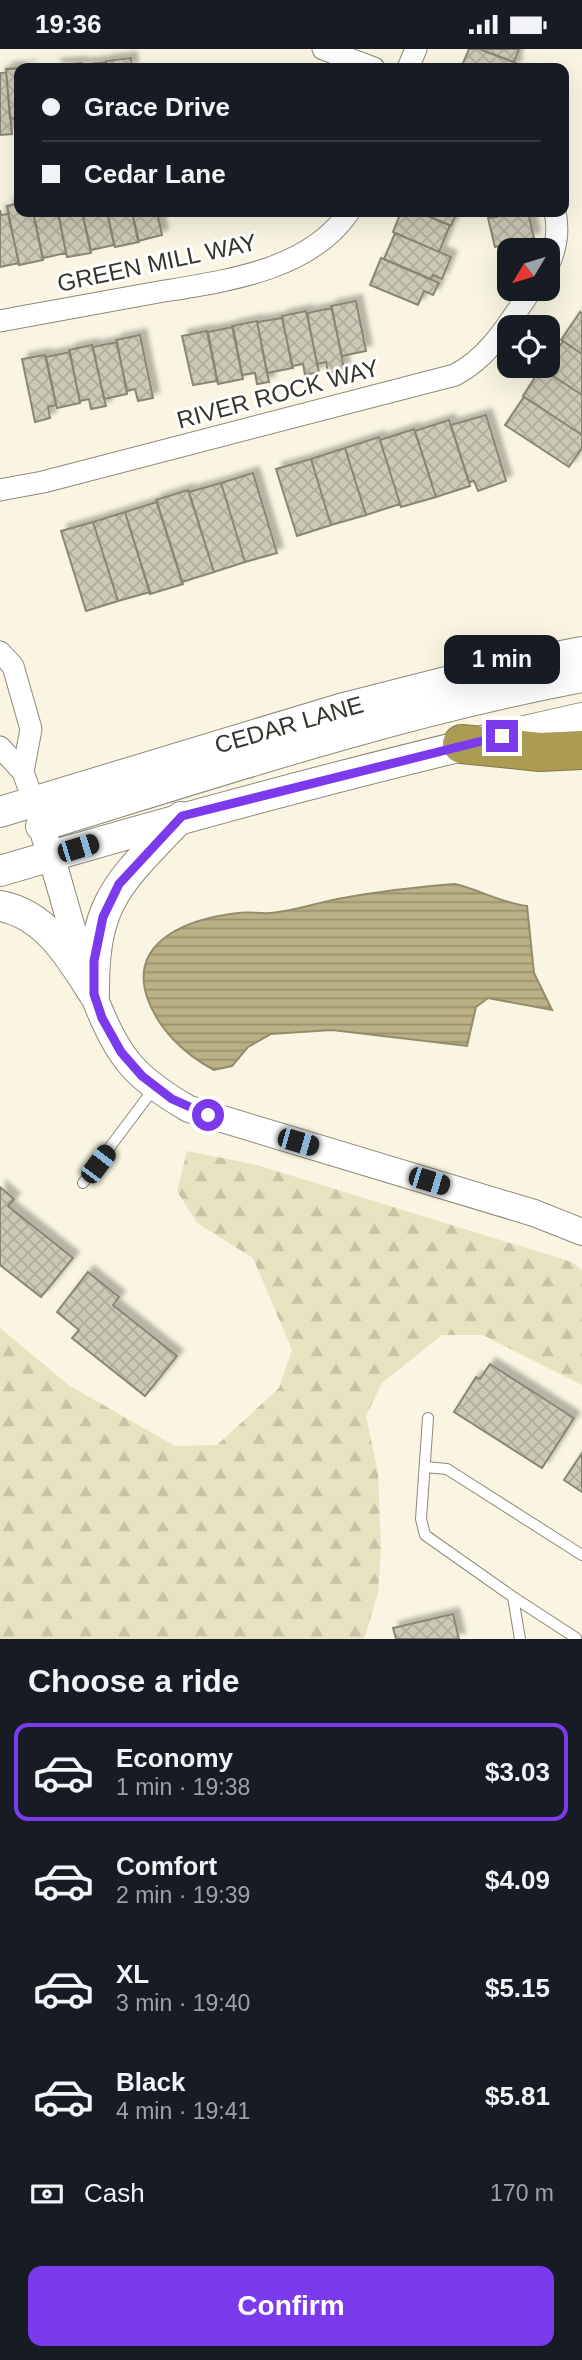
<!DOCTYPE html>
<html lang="en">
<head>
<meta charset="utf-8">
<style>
	:root { --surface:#171b24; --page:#242831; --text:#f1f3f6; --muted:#9ea1a6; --line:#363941; --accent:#7c3aed }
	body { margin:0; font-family:Helvetica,sans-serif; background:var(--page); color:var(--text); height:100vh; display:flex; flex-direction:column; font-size:26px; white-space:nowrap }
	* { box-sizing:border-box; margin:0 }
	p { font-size:23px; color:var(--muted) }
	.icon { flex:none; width:38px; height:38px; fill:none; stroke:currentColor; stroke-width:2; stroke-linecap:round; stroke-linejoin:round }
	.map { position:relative; height:1590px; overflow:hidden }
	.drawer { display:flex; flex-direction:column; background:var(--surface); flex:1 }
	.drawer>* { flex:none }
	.banner { position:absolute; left:14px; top:14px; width:555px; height:154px; border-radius:14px; box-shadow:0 7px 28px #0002; display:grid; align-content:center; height:154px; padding:0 28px; background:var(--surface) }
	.needle { width:46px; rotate:232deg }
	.controls { position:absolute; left:497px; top:189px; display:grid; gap:14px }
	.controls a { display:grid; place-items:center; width:63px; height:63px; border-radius:14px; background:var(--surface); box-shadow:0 7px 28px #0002; font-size:35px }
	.end { position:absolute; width:32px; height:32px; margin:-16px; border:9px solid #7c3aed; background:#fff; box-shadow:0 0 0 4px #fff }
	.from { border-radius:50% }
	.bubble { position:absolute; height:49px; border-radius:14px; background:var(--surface); box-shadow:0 7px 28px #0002; font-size:23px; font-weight:700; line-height:49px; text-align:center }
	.car { position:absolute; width:21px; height:42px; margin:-21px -10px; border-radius:9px; box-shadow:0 0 5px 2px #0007; background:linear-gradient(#222 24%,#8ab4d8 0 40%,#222 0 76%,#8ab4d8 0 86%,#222 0) }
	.banner b { display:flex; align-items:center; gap:24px; height:66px; font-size:26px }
	.banner b+b { border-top:2px solid var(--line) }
	.banner i { width:18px; height:18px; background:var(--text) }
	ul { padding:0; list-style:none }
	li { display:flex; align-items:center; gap:21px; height:98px; margin:0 14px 10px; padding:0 14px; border:4px solid transparent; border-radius:14px }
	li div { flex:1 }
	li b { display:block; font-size:26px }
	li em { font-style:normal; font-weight:700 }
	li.active { border-color:var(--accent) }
	li>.icon { width:63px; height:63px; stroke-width:1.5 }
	h2 { padding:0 28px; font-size:32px; line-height:84px }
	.pay { display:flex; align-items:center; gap:18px; height:77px; padding:0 28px; font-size:26px }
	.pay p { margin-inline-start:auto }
	.action { display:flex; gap:14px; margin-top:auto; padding:14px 28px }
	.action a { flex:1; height:80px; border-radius:14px; background:var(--accent); color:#fff; font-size:28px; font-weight:700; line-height:80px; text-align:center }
	.status { display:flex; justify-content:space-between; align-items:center; height:49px; padding:0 35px; background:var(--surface); direction:ltr }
	.status svg { height:19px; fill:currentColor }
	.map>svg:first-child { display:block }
</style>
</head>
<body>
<div class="status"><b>19:36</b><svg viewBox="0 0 49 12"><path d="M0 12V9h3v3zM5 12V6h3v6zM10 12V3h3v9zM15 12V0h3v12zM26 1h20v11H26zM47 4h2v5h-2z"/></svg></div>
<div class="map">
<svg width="582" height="1590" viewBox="0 0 582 1590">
	<defs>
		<pattern id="forest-firs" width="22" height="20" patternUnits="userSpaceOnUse" patternTransform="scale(1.75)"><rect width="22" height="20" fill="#e9e2c1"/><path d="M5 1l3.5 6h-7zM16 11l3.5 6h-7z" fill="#c8c2a6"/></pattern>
		<pattern id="water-rules" width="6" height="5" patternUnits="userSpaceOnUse" patternTransform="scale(1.75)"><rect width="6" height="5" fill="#bbb186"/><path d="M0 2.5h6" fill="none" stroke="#99916e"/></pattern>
		<pattern id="building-cross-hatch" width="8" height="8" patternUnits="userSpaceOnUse" patternTransform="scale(1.75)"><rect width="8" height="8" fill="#cdc9b7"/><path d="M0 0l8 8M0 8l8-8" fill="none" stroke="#b1ad9e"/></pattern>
		<filter id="shadow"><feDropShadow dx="6" dy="-6" stdDeviation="2" flood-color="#0004"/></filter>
	</defs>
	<rect width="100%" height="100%" fill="#f9f5e2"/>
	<!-- forest -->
	<path fill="url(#forest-firs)" d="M187,1102L257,1116L572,1213L582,1221V1336L483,1286H442L382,1334L366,1367L378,1424L381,1500L378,1544L364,1590H0V1279L70,1337L175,1397L217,1396L279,1339L292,1301L253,1209L197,1174L177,1142Z"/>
	<!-- water -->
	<path fill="url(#water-rules)" stroke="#938c6b" stroke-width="2" d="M455,835C480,841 502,854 527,857L534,924L552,961L488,949L476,958L467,997L332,981L271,985L248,998L232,1017L214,1021C184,1005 158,980 147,948C128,889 194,869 238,864C248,862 259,865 270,864C294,862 319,853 343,849C381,842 418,838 455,835Z"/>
	<!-- building -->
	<path fill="url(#building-cross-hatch)" stroke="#8a8675" stroke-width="2" filter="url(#shadow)" d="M469,0H479L516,14L514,19H461Z
		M479,0H519L514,13Z
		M131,9L132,19H107L106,12Z
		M106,13L107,19H81V16Z
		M81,14V19H56V16Z
		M31,18L19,19V69L10,70L6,20Z
		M6,23L12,85L0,86V24Z
		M19,154V163H33L43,211L19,216L7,157Z
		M0,161L1,166L8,165L19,214L0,218Z
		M33,163H58L66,204L43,209Z
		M58,163H82L91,204L67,208Z
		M82,163H107L114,196L91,201Z
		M107,163H132L139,193L115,198Z
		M132,163H157L162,186L138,192Z
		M401,163H418L450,176L439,203L393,183Z
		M418,163H457L451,177Z
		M496,163H528L534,189L495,198L488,169L497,168Z
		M395,184L451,208L442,230L433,226L431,230L384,210Z
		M381,209L439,234L433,246L424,242L418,256L370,236Z
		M356,252L366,302L342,307L331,257Z
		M332,259L344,320L328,324L326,313L317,315L307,264Z
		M306,262L319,323L305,326L303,315L292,317L282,267Z
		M580,263L582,265V305L561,291Z
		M282,269L293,319L267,324L257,273Z
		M257,272L269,333L257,335L255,324L242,326L232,277Z
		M233,278L243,330L218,335L208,283Z
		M207,282L217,332L193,336L182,287Z
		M140,286L153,349L138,352L135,340L127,342L116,291Z
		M563,292L582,305V346L544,321Z
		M117,293L127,345L104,350L93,298Z
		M92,296L106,357L91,360L89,350L80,352L69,301Z
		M70,303L80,354L57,359L46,308Z
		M45,306L56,356L48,358L50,369L35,373L22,310Z
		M541,319L582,346V386L523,347Z
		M524,348L582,386V399L569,418L505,376Z
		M486,366L506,432L478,442L474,432L469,433L451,376Z
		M449,371L470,437L436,448L415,382Z
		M414,380L436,448L401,458L380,391Z
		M379,388L400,455L366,466L345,399Z
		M345,399L366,466L331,476L311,410Z
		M311,410L331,476L297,487L276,420Z
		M253,424L277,504L245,513L221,434Z
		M221,434L245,513L214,523L189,443Z
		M188,441L214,523L182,533L156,451Z
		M157,453L183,535L150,545L125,463Z
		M125,463L150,543L118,552L93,473Z
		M93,473L118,552L86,562L61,482Z
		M0,1138L14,1150L8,1157L73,1209L41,1248L0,1216Z
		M88,1223L119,1248L113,1256L177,1307L145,1347L72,1289L79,1281L57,1263Z
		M490,1315L574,1369L542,1419L454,1363L476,1328L480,1330Z
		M582,1404V1443L564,1431Z
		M453,1565L459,1590H396L393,1579Z"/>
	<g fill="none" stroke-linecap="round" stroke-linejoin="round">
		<defs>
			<path id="service" d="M83,1134L155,1038
				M428,1369L421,1470L425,1486L513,1548L520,1590
				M425,1418L447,1420L582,1506
				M513,1548L576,1589"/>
			<path id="minor" d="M323,0L374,19
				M408,19L416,0
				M548,217C556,200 559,181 555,163
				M0,272C47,263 94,255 142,246C212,233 305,227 349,163
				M0,441L43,433L455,326C491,307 509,273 532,240
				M0,603L13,617L31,680L23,723
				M0,698L23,723L33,751"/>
			<path id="tertiary" d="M45,789C67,851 89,967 130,1015C146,1034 168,1048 189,1060L534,1164L582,1183"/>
			<path id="secondary" d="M0,763L340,660L505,618L582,603
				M41,777C220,722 398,663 582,628
				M0,822C193,765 386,713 582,669
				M0,857C46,865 71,909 94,945
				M94,945C93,850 120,833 181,768"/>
			<path id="motorway" d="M462,695L540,703L582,701"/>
		</defs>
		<!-- service casing -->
		<use href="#service" stroke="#8e8a79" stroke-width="12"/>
		<!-- minor casing -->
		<use href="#minor" stroke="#8e8a79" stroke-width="23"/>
		<!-- tertiary casing -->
		<use href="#tertiary" stroke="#8e8a79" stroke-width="28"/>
		<!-- secondary casing -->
		<use href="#secondary" stroke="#8e8a79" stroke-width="32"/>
		<!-- motorway casing -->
		<use href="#motorway" stroke="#827746" stroke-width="40"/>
		<!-- service -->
		<use href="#service" stroke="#fff" stroke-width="10"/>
		<!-- minor -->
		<use href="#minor" stroke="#fff" stroke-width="21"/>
		<!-- tertiary -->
		<use href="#tertiary" stroke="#fff" stroke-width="26"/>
		<!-- secondary -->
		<use href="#secondary" stroke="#fff" stroke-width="30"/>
		<!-- motorway -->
		<use href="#motorway" stroke="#ab9b53" stroke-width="38"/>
	</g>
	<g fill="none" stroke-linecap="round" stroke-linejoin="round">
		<!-- route -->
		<path stroke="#7c3aed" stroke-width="9" d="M208,1066L172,1050L142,1027L121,1003L102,969L94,945V912L103,868L119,835L182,767L502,687"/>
	</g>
	<g text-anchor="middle" stroke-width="6" stroke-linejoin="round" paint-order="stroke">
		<!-- street labels -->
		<g font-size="24" fill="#36352d" stroke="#fff">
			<text transform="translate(157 214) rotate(-12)" y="8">GREEN MILL WAY</text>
			<text transform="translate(278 345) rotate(-15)" y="8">RIVER ROCK WAY</text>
			<text transform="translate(289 676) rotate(-16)" y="8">CEDAR LANE</text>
		</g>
	</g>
</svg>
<div class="controls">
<a><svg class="needle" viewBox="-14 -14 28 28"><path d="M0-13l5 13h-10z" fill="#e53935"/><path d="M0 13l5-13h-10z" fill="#9ea1a6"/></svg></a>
<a><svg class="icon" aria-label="locate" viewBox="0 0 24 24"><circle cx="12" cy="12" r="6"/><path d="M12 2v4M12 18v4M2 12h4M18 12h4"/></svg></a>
</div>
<i class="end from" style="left:208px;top:1066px"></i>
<i class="end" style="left:502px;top:687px"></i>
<div class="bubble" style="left:444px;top:586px;width:116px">1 min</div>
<i class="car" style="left:78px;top:799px;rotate:73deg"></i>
<i class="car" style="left:298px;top:1093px;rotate:106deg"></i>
<i class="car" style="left:98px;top:1115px;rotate:37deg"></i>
<i class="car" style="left:429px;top:1132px;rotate:107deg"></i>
<div class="banner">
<b><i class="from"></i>Grace Drive</b>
<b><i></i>Cedar Lane</b>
</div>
</div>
<section class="drawer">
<h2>Choose a ride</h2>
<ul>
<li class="active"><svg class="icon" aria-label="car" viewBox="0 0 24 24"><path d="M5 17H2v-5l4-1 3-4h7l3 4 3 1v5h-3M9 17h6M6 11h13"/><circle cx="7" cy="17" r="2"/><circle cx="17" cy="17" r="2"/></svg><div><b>Economy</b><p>1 min · 19:38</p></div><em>$3.03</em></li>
<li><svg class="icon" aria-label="car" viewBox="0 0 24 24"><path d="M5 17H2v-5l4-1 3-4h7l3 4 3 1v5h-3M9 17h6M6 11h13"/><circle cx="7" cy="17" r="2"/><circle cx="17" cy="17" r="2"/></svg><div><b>Comfort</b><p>2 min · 19:39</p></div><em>$4.09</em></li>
<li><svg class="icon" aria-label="car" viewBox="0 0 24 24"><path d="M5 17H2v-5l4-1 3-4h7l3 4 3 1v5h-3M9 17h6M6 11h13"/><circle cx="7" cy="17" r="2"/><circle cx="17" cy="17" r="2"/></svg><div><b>XL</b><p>3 min · 19:40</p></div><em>$5.15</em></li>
<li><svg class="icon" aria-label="car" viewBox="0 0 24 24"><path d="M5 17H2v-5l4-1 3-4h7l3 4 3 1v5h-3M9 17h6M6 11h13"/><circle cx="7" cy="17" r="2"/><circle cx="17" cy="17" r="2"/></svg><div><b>Black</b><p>4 min · 19:41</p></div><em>$5.81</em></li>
</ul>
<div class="pay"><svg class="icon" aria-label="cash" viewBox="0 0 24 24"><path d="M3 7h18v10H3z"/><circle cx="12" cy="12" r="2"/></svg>Cash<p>170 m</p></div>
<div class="action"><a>Confirm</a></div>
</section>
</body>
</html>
